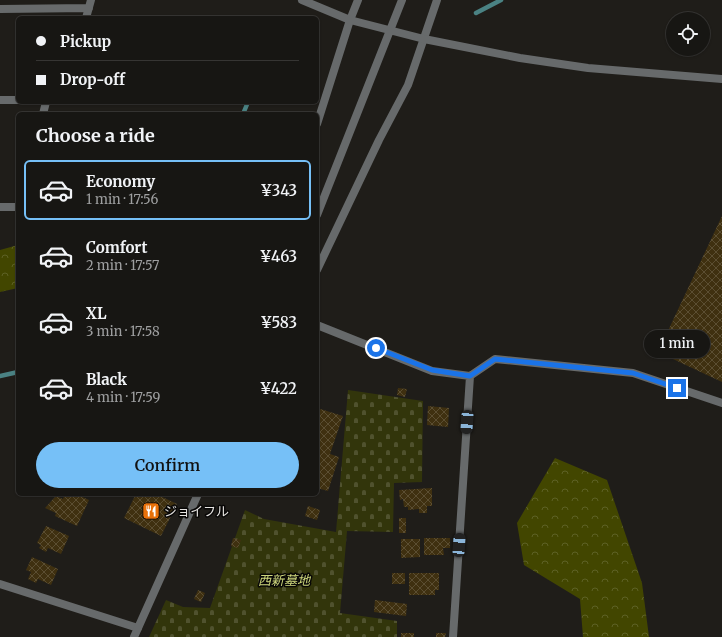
<!DOCTYPE html>
<html lang="en">
<head>
<meta charset="utf-8">
<style>
	:root { --surface:#171613; --page:#201f1c; --text:#f1f3f6; --muted:#9e9fa0; --line:#363533; --accent:#76c0f7 }
	body { margin:0; font-family:Merriweather,"Noto Sans JP",serif; background:var(--page); color:var(--text); height:100vh; display:flex; flex-direction:column; font-size:15px; white-space:nowrap }
	* { box-sizing:border-box; margin:0 }
	p { font-size:13px; color:var(--muted) }
	.icon { flex:none; width:22px; height:22px; fill:none; stroke:currentColor; stroke-width:2; stroke-linecap:round; stroke-linejoin:round }
	.map { position:relative; flex:1; overflow:hidden }
	.panel { position:absolute; left:16px; top:112px; width:303px; height:384px; display:flex; flex-direction:column; background:var(--surface); border-radius:6px; box-shadow:0 1px 3px #0004,0 0 0 1px var(--line) }
	.panel>* { flex:none }
	.hud { position:absolute; left:16px; top:16px; width:303px; height:88px; border-radius:6px; box-shadow:0 1px 3px #0004,0 0 0 1px var(--line); display:grid; align-content:center; height:88px; padding:0 20px; background:var(--surface) }
	.buttons { position:absolute; left:666px; top:12px; display:grid; gap:8px }
	.buttons a { display:grid; place-items:center; width:44px; height:44px; border-radius:50%; background:var(--surface); box-shadow:0 1px 3px #0004,0 0 0 1px var(--line); font-size:20px }
	.end { position:absolute; width:18px; height:18px; margin:-9px; border:5px solid #1a73e8; background:#fff; box-shadow:0 0 0 2px #fff }
	.from { border-radius:50% }
	.bubble { position:absolute; height:28px; border-radius:14px; background:var(--surface); box-shadow:0 1px 3px #0004,0 0 0 1px var(--line); font-size:13px; font-weight:600; line-height:28px; text-align:center }
	.car { position:absolute; width:12px; height:24px; margin:-12px -6px; border-radius:5px; box-shadow:0 0 3px 1px #0007; background:linear-gradient(#222 24%,#8ab4d8 0 40%,#222 0 76%,#8ab4d8 0 86%,#222 0) }
	.hud b { display:flex; align-items:center; gap:14px; height:38px; font-size:15px }
	.hud b+b { border-top:1px solid var(--line) }
	.hud i { width:10px; height:10px; background:var(--text) }
	ul { padding:0; list-style:none }
	li { display:flex; align-items:center; gap:12px; height:60px; margin:0 8px 6px; padding:0 12px; border:2px solid transparent; border-radius:6px }
	li div { flex:1 }
	li b { display:block; font-size:15px }
	li em { font-style:normal; font-weight:600 }
	li.active { border-color:var(--accent) }
	li>.icon { width:36px; height:36px; stroke-width:1.5 }
	h2 { padding:0 20px; font-size:18px; line-height:48px }
	.cta { display:flex; gap:8px; margin-top:auto; padding:8px 20px }
	.cta a { flex:1; height:46px; border-radius:24px; background:var(--accent); color:#111; font-size:16px; font-weight:600; line-height:46px; text-align:center }
	.map>svg:first-child { display:block }
</style>
</head>
<body>
<div class="map">
<svg width="722" height="637" viewBox="0 0 722 637">
	<defs>
		<pattern id="forest-crowns" width="20" height="18" patternUnits="userSpaceOnUse"><rect width="20" height="18" fill="#424600"/><path d="M2 6a3 3 0 1 1 6 0M12 15a3 3 0 1 1 6 0" fill="none" stroke="#5d6125"/></pattern>
		<pattern id="cemetery-stones" width="16" height="16" patternUnits="userSpaceOnUse"><rect width="16" height="16" fill="#32350b"/><path d="M2 7V4a2 2 0 0 1 4 0v3zM10 15v-3a2 2 0 0 1 4 0v3z" fill="#50522e"/></pattern>
		<pattern id="building-cross-hatch" width="8" height="8" patternUnits="userSpaceOnUse"><rect width="8" height="8" fill="#3f3010"/><path d="M0 0l8 8M0 8l8-8" fill="none" stroke="#5b4e32"/></pattern>
	</defs>
	<rect width="100%" height="100%" fill="#1f1d19"/>
	<!-- forest -->
	<path fill="url(#forest-crowns)" d="M18,245V288L0,292V250Z
		M555,458L607,480L642,583L649,637H583L580,599L524,565L517,523Z"/>
	<!-- cemetery -->
	<path fill="url(#cemetery-stones)" d="M348,390L423,401L422,482L394,483L393,532L347,531L340,613L397,621V637H149L166,600L183,607L210,608L245,510L264,519L336,532Z"/>
	<g fill="none" stroke-linecap="round" stroke-linejoin="round">
		<!-- stream -->
		<path stroke="#4a8283" stroke-width="4.5" d="M476,13L501,0
			M243,114L248,102
			M0,376L18,372"/>
	</g>
	<!-- building -->
	<path fill="url(#building-cross-hatch)" d="M722,216V382L658,352Z
		M398,388L407,389L405,397L397,395Z
		M428,406L449,408L448,427L427,425Z
		M317,408L343,416L330,454L339,457L328,491L317,488Z
		M432,488V506H427V513H419V509L408,510V507H404L403,499L400,500L399,490Z
		M65,494H76L89,500L77,526L55,516L56,513L45,508L56,496L63,499Z
		M136,494H156L177,504L161,536L124,518Z
		M308,506L320,510L317,520L305,516Z
		M399,518H406V533H399Z
		M46,526L69,536L61,554L48,548L46,552L39,548L41,545L37,543Z
		M233,538L241,540L238,548L231,546Z
		M424,538H450V548H443L444,555H424Z
		M401,539H420V557L401,558Z
		M32,557L58,569L51,585L38,579L36,583L28,579L31,572L26,570Z
		M392,573H405V584H392Z
		M409,573H439V590H435V595H409Z
		M198,590L205,593L201,602L194,599Z
		M375,600L407,604L406,616L374,612Z
		M401,633H414V637H401Z
		M436,633H446L445,637H436Z"/>
	<g fill="none" stroke-linecap="round" stroke-linejoin="round">
		<!-- minor -->
		<path stroke="#676a6b" stroke-width="8" d="M0,9L89,8
			M86,18L91,0
			M0,100H18
			M43,114L46,102
			M317,124L350,20L358,0
			M0,207H18
			M317,270L379,140L408,85L437,0
			M317,325L432,371L470,376L495,359L633,373L722,403
			M0,584L138,628
			M453,637L470,376"/>
		<!-- tertiary -->
		<path stroke="#676a6b" stroke-width="8" d="M302,0L350,20L424,39L520,58L588,68L722,79
			M317,215L402,0
			M134,637L198,494"/>
	</g>
	<g fill="none" stroke-linecap="round" stroke-linejoin="round">
		<!-- route -->
		<path stroke="#1a73e8" stroke-width="5" d="M376,348L432,370L470,376L495,359L633,373L677,388"/>
	</g>
	<!-- icons -->
	<defs>
		<symbol id="restaurant-square" viewBox="-11 -11 22 22"><rect x="-9" y="-9" width="18" height="18" rx="4" fill="#e8710a" stroke="#080706"/><path d="M-5-6h1v4h1v-4h1v4h1v-4h1v5L-1.5 .5V6h-2V.5L-5-1ZM5-6V6H3V1.5H1.5Q1.5-4 5-6Z" fill="#fff"/></symbol>
	</defs>
	<g fill-rule="evenodd">
		<use href="#restaurant-square" x="141" y="501" width="20" height="20"/>
	</g>
	<g text-anchor="middle" stroke-width="3" stroke-linejoin="round" paint-order="stroke">
		<!-- poi labels -->
		<g font-size="13" fill="#e7e5e2" stroke="#080706" text-anchor="start">
			<text x="164" y="516">ジョイフル</text>
		</g>
		<!-- park labels -->
		<g font-size="13" font-style="italic" fill="#ced77c" stroke="#080706">
			<text x="284" y="585">西新墓地</text>
		</g>
	</g>
</svg>
<div class="buttons">
<a><svg class="icon" aria-label="locate" viewBox="0 0 24 24"><circle cx="12" cy="12" r="6"/><path d="M12 2v4M12 18v4M2 12h4M18 12h4"/></svg></a>
</div>
<i class="end from" style="left:376px;top:348px"></i>
<i class="end" style="left:677px;top:388px"></i>
<div class="bubble" style="left:644px;top:330px;width:66px">1 min</div>
<i class="car" style="left:467px;top:422px;rotate:184deg"></i>
<i class="car" style="left:459px;top:545px;rotate:4deg"></i>
<div class="hud">
<b><i class="from"></i>Pickup</b>
<b><i></i>Drop-off</b>
</div>
<section class="panel">
<h2>Choose a ride</h2>
<ul>
<li class="active"><svg class="icon" aria-label="car" viewBox="0 0 24 24"><path d="M5 17H2v-5l4-1 3-4h7l3 4 3 1v5h-3M9 17h6M6 11h13"/><circle cx="7" cy="17" r="2"/><circle cx="17" cy="17" r="2"/></svg><div><b>Economy</b><p>1 min · 17:56</p></div><em>¥343</em></li>
<li><svg class="icon" aria-label="car" viewBox="0 0 24 24"><path d="M5 17H2v-5l4-1 3-4h7l3 4 3 1v5h-3M9 17h6M6 11h13"/><circle cx="7" cy="17" r="2"/><circle cx="17" cy="17" r="2"/></svg><div><b>Comfort</b><p>2 min · 17:57</p></div><em>¥463</em></li>
<li><svg class="icon" aria-label="car" viewBox="0 0 24 24"><path d="M5 17H2v-5l4-1 3-4h7l3 4 3 1v5h-3M9 17h6M6 11h13"/><circle cx="7" cy="17" r="2"/><circle cx="17" cy="17" r="2"/></svg><div><b>XL</b><p>3 min · 17:58</p></div><em>¥583</em></li>
<li><svg class="icon" aria-label="car" viewBox="0 0 24 24"><path d="M5 17H2v-5l4-1 3-4h7l3 4 3 1v5h-3M9 17h6M6 11h13"/><circle cx="7" cy="17" r="2"/><circle cx="17" cy="17" r="2"/></svg><div><b>Black</b><p>4 min · 17:59</p></div><em>¥422</em></li>
</ul>
<div class="cta"><a>Confirm</a></div>
</section>
</div>
</body>
</html>
